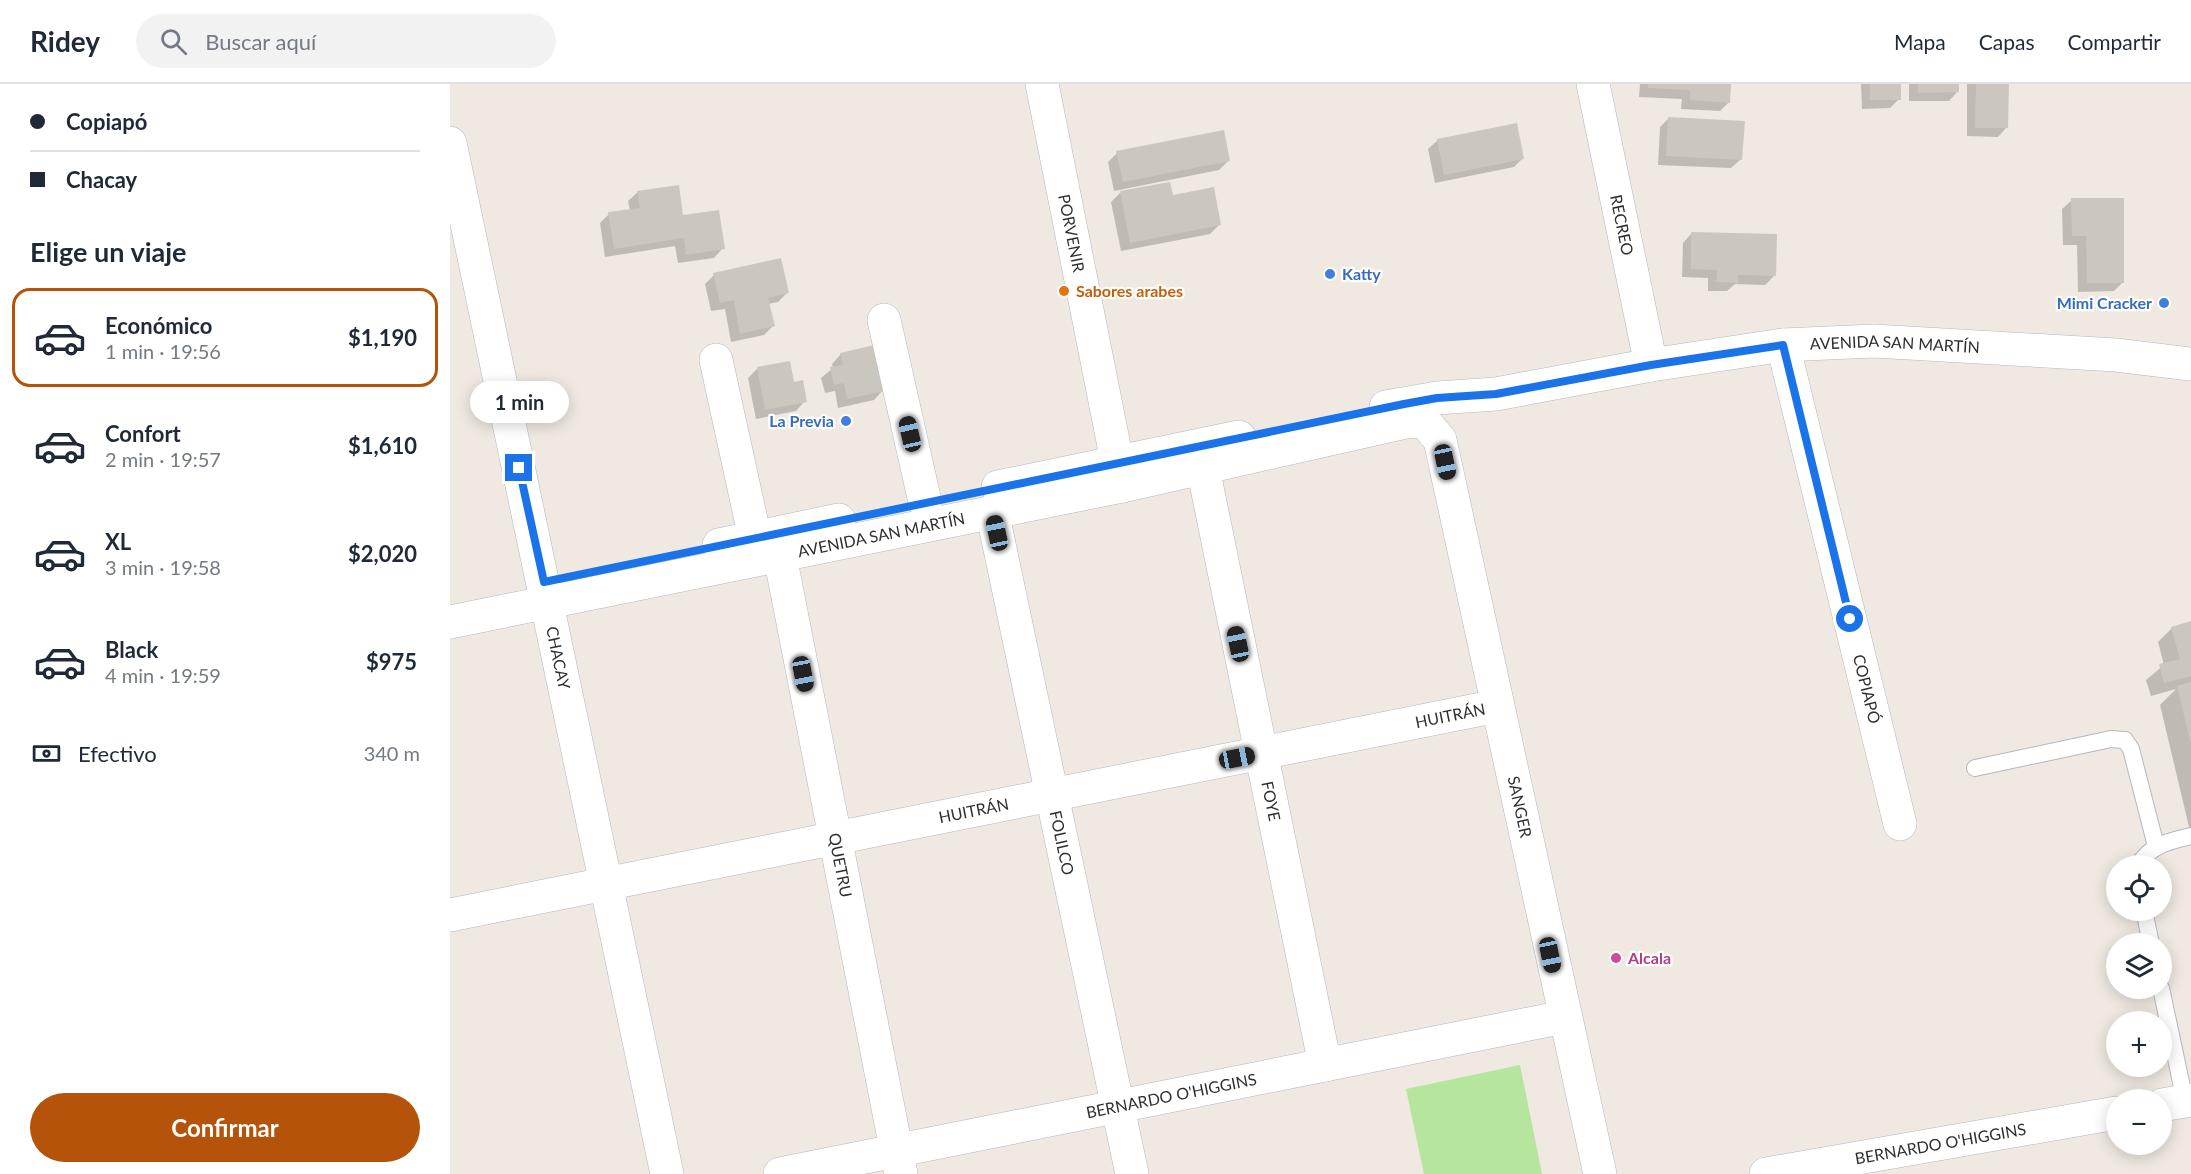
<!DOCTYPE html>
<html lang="es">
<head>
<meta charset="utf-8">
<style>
	:root { --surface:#fff; --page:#f2f2f3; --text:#1f2937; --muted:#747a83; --line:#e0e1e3; --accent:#b45309 }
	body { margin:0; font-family:Lato,sans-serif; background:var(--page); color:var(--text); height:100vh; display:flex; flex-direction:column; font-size:22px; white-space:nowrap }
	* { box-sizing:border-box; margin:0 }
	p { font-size:20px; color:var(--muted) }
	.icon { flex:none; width:33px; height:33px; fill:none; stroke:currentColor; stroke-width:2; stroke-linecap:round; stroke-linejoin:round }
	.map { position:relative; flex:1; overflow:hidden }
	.sheet { display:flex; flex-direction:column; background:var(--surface); width:450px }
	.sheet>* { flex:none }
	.top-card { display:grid; align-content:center; height:132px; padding:0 30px; background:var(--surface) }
	.buttons { position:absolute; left:1656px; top:771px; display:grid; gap:12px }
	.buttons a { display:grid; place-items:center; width:66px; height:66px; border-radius:50%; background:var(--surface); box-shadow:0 3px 15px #0003; font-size:30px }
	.end { position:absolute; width:27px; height:27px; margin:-14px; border:8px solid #1a73e8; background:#fff; box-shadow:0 0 0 3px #fff }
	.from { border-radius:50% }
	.bubble { position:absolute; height:42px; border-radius:21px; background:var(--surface); box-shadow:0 3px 15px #0003; font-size:20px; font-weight:700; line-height:42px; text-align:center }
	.car { position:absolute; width:18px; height:36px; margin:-18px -9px; border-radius:8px; box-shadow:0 0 4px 2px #0007; background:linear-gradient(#222 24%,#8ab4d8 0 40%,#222 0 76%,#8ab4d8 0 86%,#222 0) }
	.top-card b { display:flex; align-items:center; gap:21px; height:57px; font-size:22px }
	.top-card b+b { border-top:2px solid var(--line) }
	.top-card i { width:15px; height:15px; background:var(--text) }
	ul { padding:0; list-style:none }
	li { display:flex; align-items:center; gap:18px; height:99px; margin:0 12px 9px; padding:0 18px; border:3px solid transparent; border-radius:18px }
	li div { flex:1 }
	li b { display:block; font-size:22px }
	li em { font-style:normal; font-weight:700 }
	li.active { border-color:var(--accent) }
	li>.icon { width:54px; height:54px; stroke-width:1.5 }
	h2 { padding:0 30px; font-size:27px; line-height:72px }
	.pay { display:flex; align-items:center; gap:15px; height:66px; padding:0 30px; font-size:22px }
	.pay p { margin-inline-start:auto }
	.cta { display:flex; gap:12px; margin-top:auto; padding:12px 30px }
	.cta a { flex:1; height:69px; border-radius:36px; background:var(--accent); color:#fff; font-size:24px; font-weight:700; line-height:69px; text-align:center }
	header { display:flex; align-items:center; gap:36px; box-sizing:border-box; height:84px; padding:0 30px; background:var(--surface); border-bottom:2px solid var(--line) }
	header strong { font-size:28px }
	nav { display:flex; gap:33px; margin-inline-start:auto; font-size:21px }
	.search { width:420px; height:54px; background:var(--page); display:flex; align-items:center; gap:15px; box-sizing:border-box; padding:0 21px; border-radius:33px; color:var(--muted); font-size:22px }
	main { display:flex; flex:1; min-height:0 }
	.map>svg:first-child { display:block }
</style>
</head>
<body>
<header>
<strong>Ridey</strong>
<div class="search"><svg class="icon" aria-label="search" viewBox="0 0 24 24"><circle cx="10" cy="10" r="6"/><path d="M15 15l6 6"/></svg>Buscar aquí</div>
<nav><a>Mapa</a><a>Capas</a><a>Compartir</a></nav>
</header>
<main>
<section class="sheet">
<div class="top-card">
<b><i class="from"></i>Copiapó</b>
<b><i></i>Chacay</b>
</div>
<h2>Elige un viaje</h2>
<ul>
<li class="active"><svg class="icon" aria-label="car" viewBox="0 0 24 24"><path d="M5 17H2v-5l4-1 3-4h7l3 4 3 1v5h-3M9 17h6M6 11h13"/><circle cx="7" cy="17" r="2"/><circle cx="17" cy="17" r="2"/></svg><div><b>Económico</b><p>1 min · 19:56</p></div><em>$1,190</em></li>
<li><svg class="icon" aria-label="car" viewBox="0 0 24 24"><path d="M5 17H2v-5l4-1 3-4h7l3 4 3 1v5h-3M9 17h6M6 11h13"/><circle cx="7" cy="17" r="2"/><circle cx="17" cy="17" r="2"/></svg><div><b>Confort</b><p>2 min · 19:57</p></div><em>$1,610</em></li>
<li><svg class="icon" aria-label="car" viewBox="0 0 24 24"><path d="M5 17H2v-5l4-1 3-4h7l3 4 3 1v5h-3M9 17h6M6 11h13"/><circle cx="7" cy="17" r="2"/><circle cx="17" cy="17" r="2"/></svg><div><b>XL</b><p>3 min · 19:58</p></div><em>$2,020</em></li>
<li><svg class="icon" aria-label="car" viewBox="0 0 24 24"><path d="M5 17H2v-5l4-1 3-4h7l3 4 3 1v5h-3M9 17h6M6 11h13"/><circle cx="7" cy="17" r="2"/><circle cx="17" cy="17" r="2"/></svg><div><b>Black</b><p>4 min · 19:59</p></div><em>$975</em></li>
</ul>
<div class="pay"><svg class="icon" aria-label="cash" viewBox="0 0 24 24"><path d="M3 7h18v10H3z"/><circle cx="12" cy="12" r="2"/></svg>Efectivo<p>340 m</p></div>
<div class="cta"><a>Confirmar</a></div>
</section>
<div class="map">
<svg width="1741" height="1090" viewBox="0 0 1741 1090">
	<rect width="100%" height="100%" fill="#efe9e1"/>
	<!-- green -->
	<path fill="#b6e59e" d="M1070,981L1092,1090H974L956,1005Z"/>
	<!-- shadow -->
	<path fill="#0003" d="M1190,0H1280L1279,18L1270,27L1231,25L1232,15L1189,13Z
		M1411,0H1449V15L1440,24L1412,25Z
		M1459,0H1508V7L1499,17H1459Z
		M1517,0H1557V43L1548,53L1517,52Z
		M1219,34L1291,75L1281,84L1208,81L1210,43Z
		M988,56L1073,74L1064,83L985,99L978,65Z
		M667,69L778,77L769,86L664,107L658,78Z
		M188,108L232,133L273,164L264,174L228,179L225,162L155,173L150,139L159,130L180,127L178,117Z
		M670,109L722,113L770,140L760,150L671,167L661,118Z
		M1622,116L1673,198L1664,207L1628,208L1627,161H1613L1612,125Z
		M1242,149L1324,192L1315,201L1285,200L1277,207H1258V194L1232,193L1233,159Z
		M264,191L337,209L328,218L318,220L323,242L314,251L281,258L275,225L261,227L255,200Z
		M391,270L433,306L424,316L388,324L385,307L375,309L371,294L383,284L382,280Z
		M307,285L343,300L355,317L346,327L306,335L298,294Z
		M1741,538V747H1740L1710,621L1726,605L1701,612L1696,596L1714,581L1708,558L1722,544Z"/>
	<!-- building -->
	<path fill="#cbc7bf" d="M1198,0H1281L1280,19L1240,16V6L1198,4Z
		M1420,0H1451V16H1420Z
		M1468,0H1509V8L1468,9Z
		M1526,0H1559L1558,44H1525Z
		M1218,33L1295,37L1292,76L1216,72Z
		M1067,39L1074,75L994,91L987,55Z
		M774,46L780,77L673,98L666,67Z
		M720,98L723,111L764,103L771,141L680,159L670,107Z
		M229,101L233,131L269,126L275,165L236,171L234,154L164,165L158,128L190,124L187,107Z
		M1621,114H1674V199H1637L1636,152H1622Z
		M1241,148L1327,150L1326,192L1288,191V199L1266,198L1267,186L1241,185Z
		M331,174L339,209L318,214L325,242L290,250L284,216L270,219L263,189Z
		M424,261L435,307L397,315L394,299L384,301L380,283L393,281L390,269Z
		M340,277L344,298L353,296L357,318L315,326L307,283Z
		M1741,537V592L1714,599L1709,580L1730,575L1721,543Z
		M1741,598V657H1740L1727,602Z"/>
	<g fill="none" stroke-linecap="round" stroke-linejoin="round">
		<defs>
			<path id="service" d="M1525,684L1661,655L1675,656L1681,665L1706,762
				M1688,782C1700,761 1719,757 1741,752
				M1694,826L1701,860
				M1711,904L1735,1017"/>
			<g id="minor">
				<path id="s1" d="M0,59L217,1090"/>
				<path d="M434,236L475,418"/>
				<path id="s2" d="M1333,261L1450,740"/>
				<path d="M266,276L305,454"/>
				<path id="s3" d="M753,384L875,981"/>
				<path id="s4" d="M542,427L682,1090"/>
				<path id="s5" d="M330,472L451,1090"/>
				<path id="s6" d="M0,831L1047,622"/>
			</g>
			<g id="tertiary">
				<path id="s7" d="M592,0L672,402"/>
				<path id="s8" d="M1143,0L1201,281"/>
				<path id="s9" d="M330,1090L1114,933"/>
			</g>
			<g id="secondary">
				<path id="s10" d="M936,323L987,314L1046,310L1201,281L1333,261L1424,257L1666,271L1741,280"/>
				<path d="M548,403L789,353"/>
				<path d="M269,461L389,436"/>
				<path id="s11" d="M0,538L672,402L956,338L974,337L990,356L1150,1090"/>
				<path d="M1712,1021L1741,1016"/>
				<path id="s12" d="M1316,1090L1666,1029"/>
			</g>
		</defs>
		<!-- service casing -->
		<use href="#service" stroke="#b4b7c1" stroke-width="18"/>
		<!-- minor casing -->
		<use href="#minor" stroke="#b4b7c1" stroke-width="34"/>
		<!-- tertiary casing -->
		<use href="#tertiary" stroke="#b4b7c1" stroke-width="34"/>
		<!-- secondary casing -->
		<use href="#secondary" stroke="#b4b7c1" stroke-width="34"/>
		<!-- service -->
		<use href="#service" stroke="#fff" stroke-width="16"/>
		<!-- minor -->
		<use href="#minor" stroke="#fff" stroke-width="33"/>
		<!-- tertiary -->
		<use href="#tertiary" stroke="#fff" stroke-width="33"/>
		<!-- secondary -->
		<use href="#secondary" stroke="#fff" stroke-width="33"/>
	</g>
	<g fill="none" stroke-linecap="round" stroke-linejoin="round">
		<!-- route -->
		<path stroke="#1a73e8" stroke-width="8" d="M69,384L94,498L954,320L987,314L1046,310L1201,281L1333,261L1400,535"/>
	</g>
	<!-- markers -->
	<g fill="#3f7fe0" stroke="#fff" stroke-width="2">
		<circle cx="880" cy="190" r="6"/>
		<circle cx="1714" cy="219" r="6"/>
		<circle cx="396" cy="337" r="6"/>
	</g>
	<circle fill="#e8710a" stroke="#fff" stroke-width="2" cx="614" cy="207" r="6"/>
	<circle fill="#d1479c" stroke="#fff" stroke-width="2" cx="1166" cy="874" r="6"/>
	<g text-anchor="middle" stroke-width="4.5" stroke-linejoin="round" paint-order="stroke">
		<!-- street labels -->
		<g font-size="16" fill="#2e2e2e" stroke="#fff">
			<text dy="6" stroke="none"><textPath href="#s8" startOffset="144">RECREO</textPath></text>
			<text dy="6" stroke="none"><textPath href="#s7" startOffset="152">PORVENIR</textPath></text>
			<text dy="6" stroke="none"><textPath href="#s10" startOffset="514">AVENIDA SAN MARTÍN</textPath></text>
			<text dy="6" stroke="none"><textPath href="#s11" startOffset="440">AVENIDA SAN MARTÍN</textPath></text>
			<text dy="6" stroke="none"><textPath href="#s1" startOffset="526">CHACAY</textPath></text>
			<text dy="6" stroke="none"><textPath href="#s2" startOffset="354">COPIAPÓ</textPath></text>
			<text dy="6" stroke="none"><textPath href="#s6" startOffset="1020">HUITRÁN</textPath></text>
			<text dy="6" stroke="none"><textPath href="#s3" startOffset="340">FOYE</textPath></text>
			<text dy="6" stroke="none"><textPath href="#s11" startOffset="1395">SANGER</textPath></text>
			<text dy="6" stroke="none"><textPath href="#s6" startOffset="534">HUITRÁN</textPath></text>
			<text dy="6" stroke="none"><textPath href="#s4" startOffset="339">FOLILCO</textPath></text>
			<text dy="6" stroke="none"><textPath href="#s5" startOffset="315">QUETRU</textPath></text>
			<text dy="6" stroke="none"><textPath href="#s9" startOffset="399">BERNARDO O'HIGGINS</textPath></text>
			<text dy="6" stroke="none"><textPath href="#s12" startOffset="177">BERNARDO O'HIGGINS</textPath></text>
		</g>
		<!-- shop labels -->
		<g font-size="16" font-weight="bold" fill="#366cbe" stroke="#fff" text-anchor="end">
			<text x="892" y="196" text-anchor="start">Katty</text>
			<text x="1702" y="225">Mimi Cracker</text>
			<text x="384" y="343">La Previa</text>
		</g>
		<!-- food labels -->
		<g font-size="16" font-weight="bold" fill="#c56008" stroke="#fff" text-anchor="start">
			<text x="626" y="213">Sabores arabes</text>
		</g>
		<!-- hotel labels -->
		<g font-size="16" font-weight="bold" fill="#b23c85" stroke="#fff" text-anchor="start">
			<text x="1178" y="880">Alcala</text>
		</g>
	</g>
</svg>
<div class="buttons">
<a><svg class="icon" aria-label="locate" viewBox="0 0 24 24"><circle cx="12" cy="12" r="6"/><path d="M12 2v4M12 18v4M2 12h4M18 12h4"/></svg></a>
<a><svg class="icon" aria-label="layers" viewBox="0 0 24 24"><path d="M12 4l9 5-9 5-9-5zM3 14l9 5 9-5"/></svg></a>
<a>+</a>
<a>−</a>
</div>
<i class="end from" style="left:1400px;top:535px"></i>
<i class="end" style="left:69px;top:384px"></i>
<div class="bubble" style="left:20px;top:297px;width:99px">1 min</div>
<i class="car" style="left:460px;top:350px;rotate:347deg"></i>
<i class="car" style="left:995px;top:378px;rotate:168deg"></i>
<i class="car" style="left:547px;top:449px;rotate:348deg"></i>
<i class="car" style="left:788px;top:560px;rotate:348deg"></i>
<i class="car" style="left:353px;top:590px;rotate:169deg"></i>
<i class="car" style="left:787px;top:674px;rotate:79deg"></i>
<i class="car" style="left:1100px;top:871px;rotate:168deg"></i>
</div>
</main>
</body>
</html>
